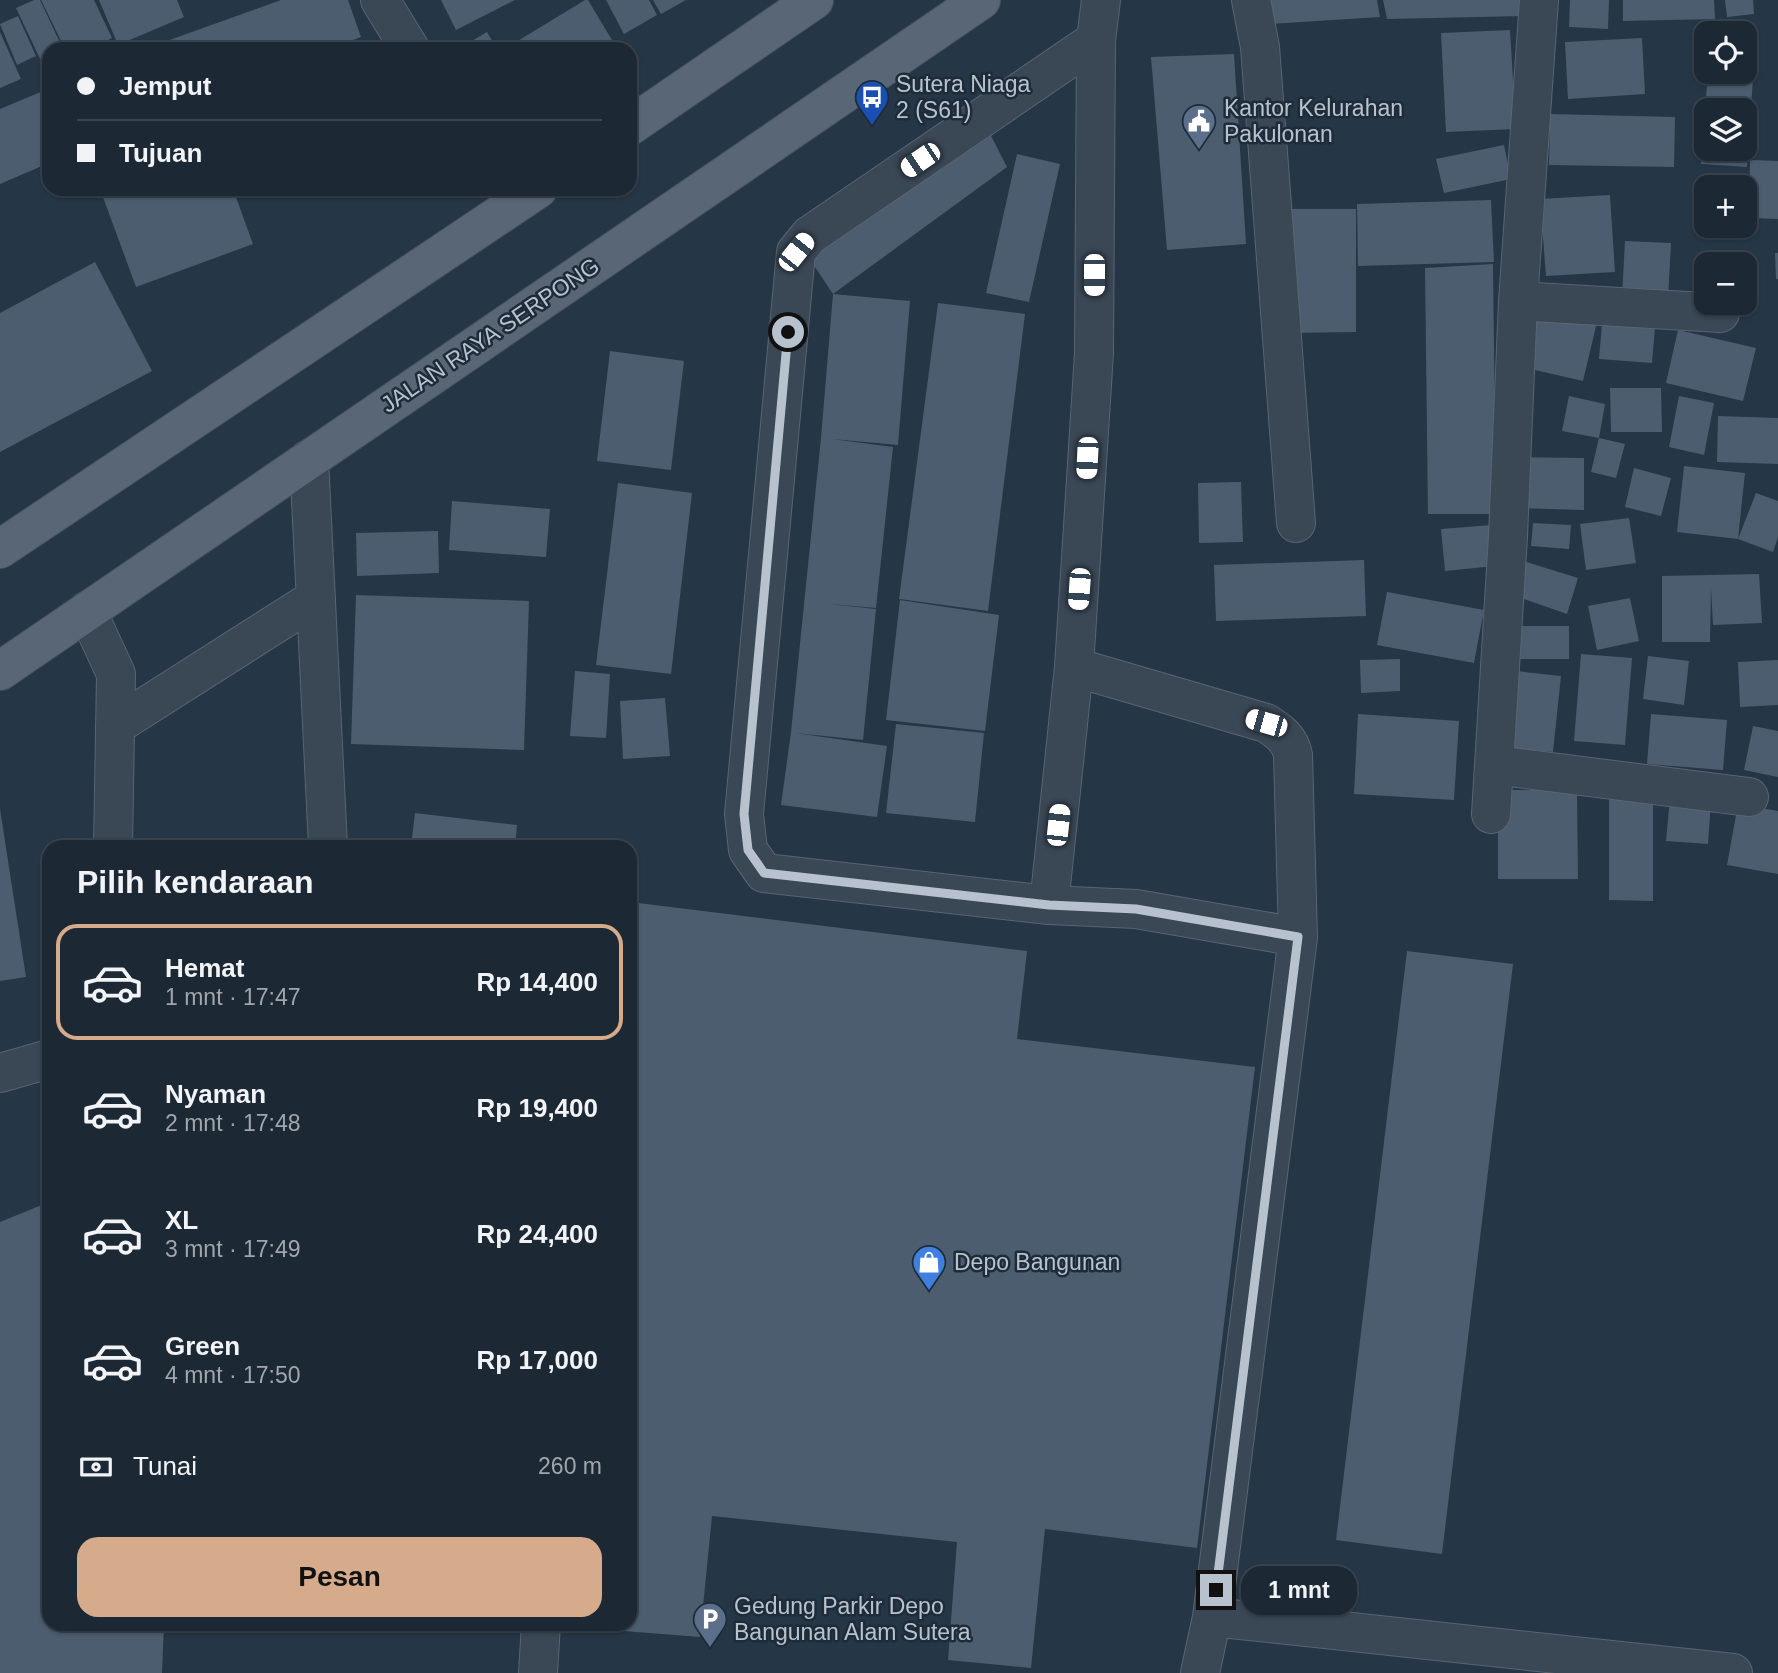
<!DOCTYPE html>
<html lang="id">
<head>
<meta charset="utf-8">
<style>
	:root { --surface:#1c2834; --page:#25303c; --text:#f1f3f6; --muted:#a0a6ac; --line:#3a444f; --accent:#d6ab8b }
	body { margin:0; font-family:Arial,sans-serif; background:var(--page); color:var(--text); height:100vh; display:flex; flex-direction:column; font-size:26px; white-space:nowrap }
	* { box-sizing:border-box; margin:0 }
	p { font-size:23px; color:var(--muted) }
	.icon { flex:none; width:38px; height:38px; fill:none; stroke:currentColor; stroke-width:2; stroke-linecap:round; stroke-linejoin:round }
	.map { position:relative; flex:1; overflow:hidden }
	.drawer { position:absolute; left:42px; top:840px; width:595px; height:791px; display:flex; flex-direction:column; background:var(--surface); border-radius:21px; box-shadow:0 2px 5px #0004,0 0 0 2px var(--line) }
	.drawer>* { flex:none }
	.hud { position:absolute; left:42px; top:42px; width:595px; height:154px; border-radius:21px; box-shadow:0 2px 5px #0004,0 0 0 2px var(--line); display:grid; align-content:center; height:154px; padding:0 35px; background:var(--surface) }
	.fabs { position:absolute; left:1694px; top:21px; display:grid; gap:14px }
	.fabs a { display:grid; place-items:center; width:63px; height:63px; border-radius:14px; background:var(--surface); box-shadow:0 2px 5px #0004,0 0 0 2px var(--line); font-size:35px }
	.end { position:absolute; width:32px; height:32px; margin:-16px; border:9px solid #b8c2ce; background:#111; box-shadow:0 0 0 4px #111 }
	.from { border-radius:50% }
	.bubble { position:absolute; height:49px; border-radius:21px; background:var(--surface); box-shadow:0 2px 5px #0004,0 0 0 2px var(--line); font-size:23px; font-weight:800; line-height:49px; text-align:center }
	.car { position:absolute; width:21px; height:42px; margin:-21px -10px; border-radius:9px; box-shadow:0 0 5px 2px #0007; background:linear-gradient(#fff 24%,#345 0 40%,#fff 0 76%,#345 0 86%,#fff 0) }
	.hud b { display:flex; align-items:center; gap:24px; height:66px; font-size:26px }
	.hud b+b { border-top:2px solid var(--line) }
	.hud i { width:18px; height:18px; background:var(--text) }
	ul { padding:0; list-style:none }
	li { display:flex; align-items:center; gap:21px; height:116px; margin:0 14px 10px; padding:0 21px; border:4px solid transparent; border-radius:21px }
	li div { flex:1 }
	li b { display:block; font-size:26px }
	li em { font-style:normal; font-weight:800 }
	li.active { border-color:var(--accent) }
	li>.icon { width:63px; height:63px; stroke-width:1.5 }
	h2 { padding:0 35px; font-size:32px; line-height:84px }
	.pay { display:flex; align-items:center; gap:18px; height:77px; padding:0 35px; font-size:26px }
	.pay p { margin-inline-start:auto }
	.button { display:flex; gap:14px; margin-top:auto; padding:14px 35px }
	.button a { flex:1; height:80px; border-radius:21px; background:var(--accent); color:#111; font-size:28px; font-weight:800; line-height:80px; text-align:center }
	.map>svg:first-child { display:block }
</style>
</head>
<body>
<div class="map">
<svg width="1778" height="1673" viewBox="0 0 1778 1673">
	<rect width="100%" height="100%" fill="#253646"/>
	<!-- building -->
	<path fill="#4c5d6f" d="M34,0H40L63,49H49V62L43,65L16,8Z
		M41,0H94L112,38L90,49H65Z
		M99,0H177L184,17L118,45Z
		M281,0H348L361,37L329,49H166L164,42Z
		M441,0H515L456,30Z
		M585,0H588L612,40L597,49H520L516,42Z
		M606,0H649L657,15L624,34Z
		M653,0H686L661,14Z
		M1266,0H1377L1380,17L1270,24Z
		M1383,0H1524V16L1387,19Z
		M1570,0H1609L1608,29L1569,27Z
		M1623,0H1714L1715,19L1623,21Z
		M1725,0H1753L1754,14L1727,17Z
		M18,16L36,56L17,65L0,24Z
		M1510,30L1516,129L1446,132L1441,33Z
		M1710,30L1728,31V33H1710Z
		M0,32L21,79L0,88Z
		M487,32L497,49H458Z
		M1745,32L1756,33L1747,167L1701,164L1704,122H1706V149H1745V110H1705L1708,72H1745Z
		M1642,38L1645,94L1568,99L1565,42Z
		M1234,54L1246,244L1167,250L1151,57Z
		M49,69V92L41,72Z
		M43,91L49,106V163L0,184V109Z
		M1550,114L1675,117L1674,167L1549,165Z
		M987,128L1007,167L833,294L910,301L898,445L832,439L893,447L876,608L828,604L876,609L863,740L795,733L887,746L877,817L781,805L791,732L821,438L833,294L803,249Z
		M1504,145L1511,179L1444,193L1436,159Z
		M1017,154L1060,164L1029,302L986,293Z
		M1750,160L1778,161V219L1749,218Z
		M100,189H233L253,244L136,287Z
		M1610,195L1615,272L1546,276L1540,199Z
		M1491,200L1494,262L1358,266L1357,204Z
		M1289,209H1356V332L1289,333Z
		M1625,241L1671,243L1668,299L1622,297Z
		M1775,253H1778V279H1776Z
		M95,262L152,371L0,452V313Z
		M1493,264L1496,514H1428L1425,268Z
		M938,303L1025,314L988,611L899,599Z
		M1532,307L1597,322L1583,381L1518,366Z
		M1603,311L1656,316L1652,363L1599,359Z
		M1678,330L1756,348L1743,401L1666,383Z
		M610,351L684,361L671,470L597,461Z
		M1610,388H1661L1662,432H1611Z
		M1569,396L1605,404L1599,438L1562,431Z
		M1679,396L1714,403L1704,455L1669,447Z
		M1718,416L1778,418V464L1717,462Z
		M1599,438L1625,444L1616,478L1591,472Z
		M1514,457L1584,458V510L1513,508Z
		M1684,466L1745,473L1738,539L1677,532Z
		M1634,468L1671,478L1661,516L1625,507Z
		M1241,482L1243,542L1199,543L1198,483Z
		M618,483L692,493L671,674L596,665Z
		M1756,493L1778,501V537L1773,552L1738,539Z
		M452,501L550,509L546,557L449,550Z
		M1629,518L1636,563L1586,570L1580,524Z
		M1533,523L1571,525L1569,549L1531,546Z
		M1492,525L1495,566L1445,571L1441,529Z
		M438,531L439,573L357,576L356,533Z
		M1364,560L1366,616L1216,621L1214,565Z
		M1520,560L1578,578L1567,614L1510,594Z
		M1759,574L1762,623L1713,625L1711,588L1710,642H1662V576Z
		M1387,592L1484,610L1474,663L1377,645Z
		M356,595L529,601L524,750L351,744Z
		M1630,598L1639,641L1597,650L1588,606Z
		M900,600L999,615L985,731L886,720Z
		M1516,626H1569V659H1516Z
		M1581,654L1632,658L1625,745L1574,741Z
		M1648,656L1689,661L1684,705L1643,699Z
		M1400,659V691L1361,693L1360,660Z
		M1778,660V705L1740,707L1738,662Z
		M1507,670L1561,676L1553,752L1499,747Z
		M575,671L610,674L606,738L570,736Z
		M665,698L670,756L623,759L620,701Z
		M1358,714L1459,721L1454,800L1354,794Z
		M1651,714L1727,720L1723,770L1647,764Z
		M896,724L984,733L975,822L886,813Z
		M1753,726L1778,731V777L1744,770Z
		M1609,787L1653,788V901L1609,900Z
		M1498,790H1577L1578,879H1498Z
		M1670,798L1711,801L1708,844L1666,841Z
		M1738,804L1778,811V874L1727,865Z
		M0,809L26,977L0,981Z
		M415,813L517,825L515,847H411Z
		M630,902L1027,951L1017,1039L1255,1067L1197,1548L1045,1529L1031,1668L948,1660L957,1542L712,1516L700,1637L598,1629V1624H630Z
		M1407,951L1513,964L1442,1554L1336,1540Z
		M49,1202V1624H164L162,1673H0V1222Z"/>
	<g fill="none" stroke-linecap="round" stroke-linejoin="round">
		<defs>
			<path id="minor" d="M380,0L410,49
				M1101,0L1096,40L1094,353L1074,667L1266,723C1279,731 1290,739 1293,755L1298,937L1212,1617L1200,1673
				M1251,0L1260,47L1296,523
				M1518,301L1720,313
				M309,459L328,847
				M87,611L116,674L113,847
				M1074,667L1049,905L764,873L748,850L744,814L796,252L810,235L1096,40
				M115,726L316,598
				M1494,765L1749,797
				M1491,814L1508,536L1518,301L1539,0
				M1049,905L1136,909L1298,937
				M0,1073L49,1059
				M1212,1617L1733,1673
				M538,1673L541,1624"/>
			<path id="major" d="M630,126L814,0
				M0,549L538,189
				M0,671L981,0"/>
		</defs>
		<!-- minor casing -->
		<use href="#minor" stroke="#596572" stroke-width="40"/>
		<!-- major casing -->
		<use href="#major" stroke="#475361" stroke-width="40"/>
		<!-- minor -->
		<use href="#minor" stroke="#3a4755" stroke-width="38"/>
		<!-- major -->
		<use href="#major" stroke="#586675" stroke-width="38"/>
	</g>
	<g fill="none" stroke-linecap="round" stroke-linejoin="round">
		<!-- route -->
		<path stroke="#b8c2ce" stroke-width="9" d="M788,332L744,814L748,850L764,873L1049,905L1136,909L1298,937L1216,1590"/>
	</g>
	<!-- icons -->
	<defs>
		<symbol id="bus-pin" viewBox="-11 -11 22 30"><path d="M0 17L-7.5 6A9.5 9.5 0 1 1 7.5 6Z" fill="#1a4fb4" stroke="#1e2c3a"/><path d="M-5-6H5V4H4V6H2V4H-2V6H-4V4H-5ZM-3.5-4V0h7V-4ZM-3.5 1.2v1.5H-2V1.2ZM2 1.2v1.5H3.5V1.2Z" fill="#fff"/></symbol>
		<symbol id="civic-pin" viewBox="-11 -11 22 30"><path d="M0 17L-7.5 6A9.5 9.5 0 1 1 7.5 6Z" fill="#5c6f8a" stroke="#1e2c3a"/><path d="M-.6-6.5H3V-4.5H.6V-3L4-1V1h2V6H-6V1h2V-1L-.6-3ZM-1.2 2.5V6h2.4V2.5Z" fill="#fff"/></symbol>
		<symbol id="shop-pin" viewBox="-11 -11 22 30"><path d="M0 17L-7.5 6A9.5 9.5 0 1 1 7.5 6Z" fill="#3f7fe0" stroke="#1e2c3a"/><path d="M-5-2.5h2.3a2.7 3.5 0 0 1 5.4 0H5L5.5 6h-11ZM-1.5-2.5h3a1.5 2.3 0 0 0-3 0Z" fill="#fff"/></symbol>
		<symbol id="parking-pin" viewBox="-11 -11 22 30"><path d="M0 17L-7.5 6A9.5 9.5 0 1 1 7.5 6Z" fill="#5c6f8a" stroke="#1e2c3a"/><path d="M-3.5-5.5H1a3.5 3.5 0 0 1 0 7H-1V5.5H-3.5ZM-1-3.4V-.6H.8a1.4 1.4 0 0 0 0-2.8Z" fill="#fff"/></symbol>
	</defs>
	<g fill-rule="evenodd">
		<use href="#bus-pin" x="853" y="78" width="38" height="52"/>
		<use href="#civic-pin" x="1180" y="102" width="38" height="52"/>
		<use href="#shop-pin" x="910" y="1243" width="38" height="52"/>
		<use href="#parking-pin" x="691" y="1600" width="38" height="52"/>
	</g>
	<g text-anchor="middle" stroke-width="5" stroke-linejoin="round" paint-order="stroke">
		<!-- poi labels -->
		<g font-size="23" fill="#b8c2ce" stroke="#1e2c3a" text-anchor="start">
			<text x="896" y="92">Sutera Niaga<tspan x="896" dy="26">2 (S61)</tspan></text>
			<text x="1224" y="116">Kantor Kelurahan<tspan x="1224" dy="26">Pakulonan</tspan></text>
			<text x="954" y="1270">Depo Bangunan</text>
			<text x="734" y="1614">Gedung Parkir Depo<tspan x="734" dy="26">Bangunan Alam Sutera</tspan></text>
		</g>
		<!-- street labels -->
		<g font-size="23" fill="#b8c2ce" stroke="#1e2c3a">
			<text transform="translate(490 335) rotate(-34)" y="8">JALAN RAYA SERPONG</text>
		</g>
	</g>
</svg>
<div class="fabs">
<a><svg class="icon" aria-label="locate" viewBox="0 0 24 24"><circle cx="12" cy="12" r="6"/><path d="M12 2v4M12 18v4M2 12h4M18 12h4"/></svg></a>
<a><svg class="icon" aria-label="layers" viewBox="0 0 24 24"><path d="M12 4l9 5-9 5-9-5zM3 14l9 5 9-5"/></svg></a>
<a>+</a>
<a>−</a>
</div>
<i class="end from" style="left:788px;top:332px"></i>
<i class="end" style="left:1216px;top:1590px"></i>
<div class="bubble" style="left:1241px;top:1566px;width:116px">1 mnt</div>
<i class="car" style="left:920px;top:160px;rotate:236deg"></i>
<i class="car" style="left:796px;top:252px;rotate:39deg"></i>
<i class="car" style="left:1094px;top:275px;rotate:180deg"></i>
<i class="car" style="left:1087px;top:458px;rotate:183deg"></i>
<i class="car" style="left:1079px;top:589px;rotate:184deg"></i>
<i class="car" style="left:1266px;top:723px;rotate:286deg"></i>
<i class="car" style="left:1058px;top:825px;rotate:6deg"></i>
<div class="hud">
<b><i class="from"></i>Jemput</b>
<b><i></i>Tujuan</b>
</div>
<section class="drawer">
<h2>Pilih kendaraan</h2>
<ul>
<li class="active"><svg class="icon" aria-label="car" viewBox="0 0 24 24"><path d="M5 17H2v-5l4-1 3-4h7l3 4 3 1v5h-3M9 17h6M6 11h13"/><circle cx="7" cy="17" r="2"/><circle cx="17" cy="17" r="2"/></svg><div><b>Hemat</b><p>1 mnt · 17:47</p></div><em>Rp 14,400</em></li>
<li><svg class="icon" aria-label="car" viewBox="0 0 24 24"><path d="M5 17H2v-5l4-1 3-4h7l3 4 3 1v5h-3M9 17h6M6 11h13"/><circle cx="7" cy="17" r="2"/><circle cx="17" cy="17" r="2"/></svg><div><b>Nyaman</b><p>2 mnt · 17:48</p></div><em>Rp 19,400</em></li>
<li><svg class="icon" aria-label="car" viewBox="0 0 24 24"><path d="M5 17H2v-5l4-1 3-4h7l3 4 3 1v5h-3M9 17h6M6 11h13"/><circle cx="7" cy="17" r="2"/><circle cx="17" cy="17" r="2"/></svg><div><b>XL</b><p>3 mnt · 17:49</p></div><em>Rp 24,400</em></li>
<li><svg class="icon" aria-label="car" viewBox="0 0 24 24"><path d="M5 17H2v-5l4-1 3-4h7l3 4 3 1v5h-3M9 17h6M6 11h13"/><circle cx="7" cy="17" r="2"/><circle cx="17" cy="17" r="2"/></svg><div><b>Green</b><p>4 mnt · 17:50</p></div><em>Rp 17,000</em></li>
</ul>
<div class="pay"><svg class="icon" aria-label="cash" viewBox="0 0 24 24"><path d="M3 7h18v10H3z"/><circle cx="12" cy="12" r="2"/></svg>Tunai<p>260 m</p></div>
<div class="button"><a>Pesan</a></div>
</section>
</div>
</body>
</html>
